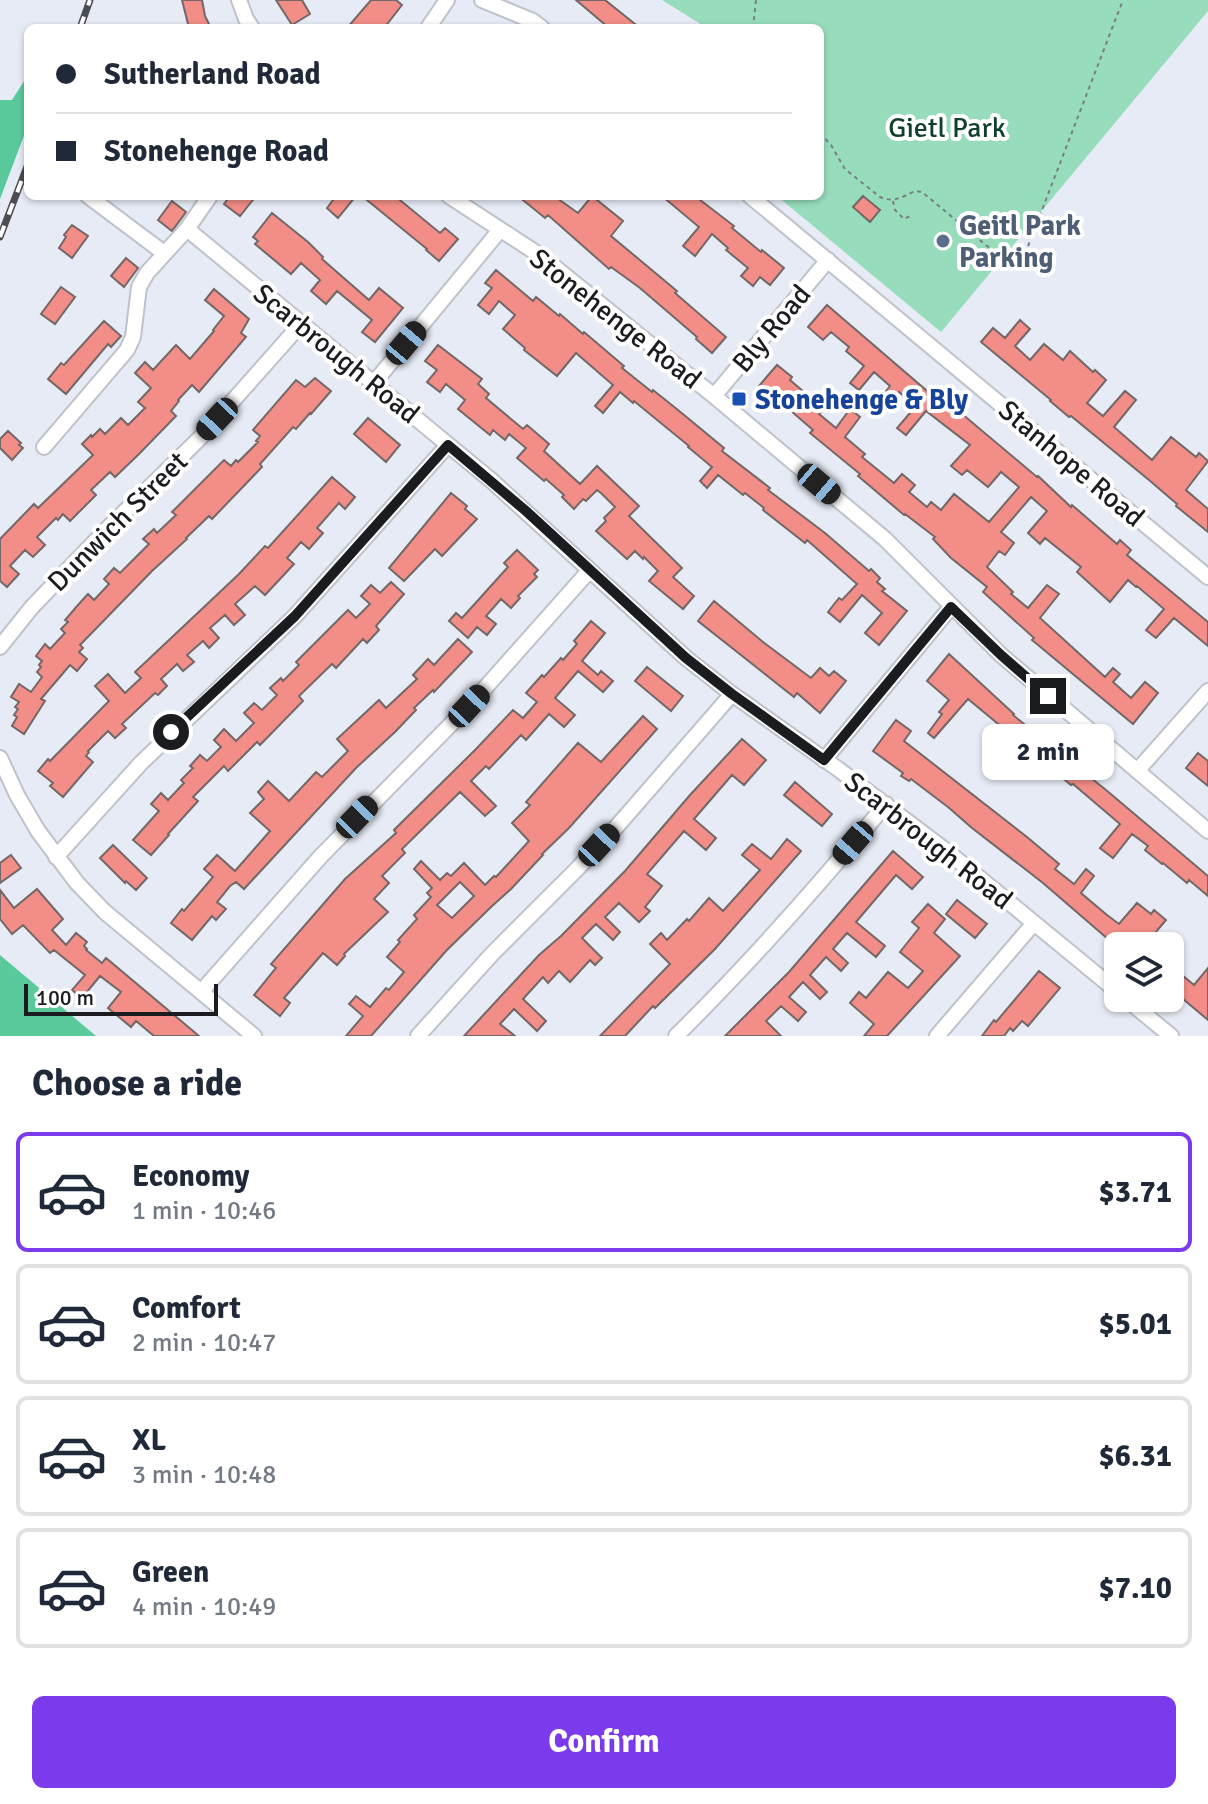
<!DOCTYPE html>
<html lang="en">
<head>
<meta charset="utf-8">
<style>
	:root { --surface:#fff; --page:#f6f6f7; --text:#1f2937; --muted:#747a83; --line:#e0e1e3; --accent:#7c3aed }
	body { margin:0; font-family:Signika,sans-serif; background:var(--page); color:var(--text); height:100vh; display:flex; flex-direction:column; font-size:30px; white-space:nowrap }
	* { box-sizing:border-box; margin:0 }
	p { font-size:26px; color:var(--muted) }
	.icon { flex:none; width:44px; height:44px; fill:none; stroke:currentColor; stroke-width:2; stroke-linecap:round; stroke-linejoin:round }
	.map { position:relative; height:1036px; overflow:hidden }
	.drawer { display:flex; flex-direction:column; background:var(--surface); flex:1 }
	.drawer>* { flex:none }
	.banner { position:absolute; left:24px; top:24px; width:800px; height:176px; border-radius:12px; box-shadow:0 2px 6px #0004; display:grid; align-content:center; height:176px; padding:0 32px; background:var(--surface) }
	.fabs { position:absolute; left:1104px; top:932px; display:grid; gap:16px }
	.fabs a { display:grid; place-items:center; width:80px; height:80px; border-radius:12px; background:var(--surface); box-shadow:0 2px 6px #0004; font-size:40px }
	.scale { position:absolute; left:24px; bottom:20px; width:194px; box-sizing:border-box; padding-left:8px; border:4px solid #1b1c1f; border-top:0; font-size:22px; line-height:28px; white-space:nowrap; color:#1b1c1f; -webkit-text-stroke:6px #fff; paint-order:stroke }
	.end { position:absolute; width:36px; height:36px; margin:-18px; border:10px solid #1b1c1f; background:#fff; box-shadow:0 0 0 4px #fff }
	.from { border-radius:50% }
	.bubble { position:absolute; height:56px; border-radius:12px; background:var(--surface); box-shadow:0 2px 6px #0004; font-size:26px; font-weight:700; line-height:56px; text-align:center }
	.car { position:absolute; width:24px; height:48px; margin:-24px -12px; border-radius:10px; box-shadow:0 0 6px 2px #0007; background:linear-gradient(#222 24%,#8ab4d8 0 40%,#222 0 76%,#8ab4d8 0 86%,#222 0) }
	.banner b { display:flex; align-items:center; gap:28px; height:76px; font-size:30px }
	.banner b+b { border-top:2px solid var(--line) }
	.banner i { width:20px; height:20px; background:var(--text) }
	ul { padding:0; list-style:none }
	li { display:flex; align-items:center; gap:24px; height:120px; margin:0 16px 12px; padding:0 16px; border:4px solid var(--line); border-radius:12px }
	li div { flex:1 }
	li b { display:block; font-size:30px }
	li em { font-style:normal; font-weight:700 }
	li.current { border-color:var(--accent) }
	li>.icon { width:72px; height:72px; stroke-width:1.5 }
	h2 { padding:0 32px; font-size:36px; line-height:96px }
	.action { display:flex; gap:16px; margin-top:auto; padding:16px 32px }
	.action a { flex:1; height:92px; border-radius:12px; background:var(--accent); color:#fff; font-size:32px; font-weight:700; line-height:92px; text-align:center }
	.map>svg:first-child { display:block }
</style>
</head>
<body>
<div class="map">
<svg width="1208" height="1036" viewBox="0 0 1208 1036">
	<rect width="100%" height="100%" fill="#e7ebf5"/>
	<!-- green -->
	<path fill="#97ddbb" d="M662,0H1208V11L941,332L777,196H820V28H707Z"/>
	<!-- forest -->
	<path fill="#5aca9b" d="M28,75V125L0,199V100H12Z
		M0,955L96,1036H0Z"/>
	<!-- building -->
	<path fill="#f38d87" stroke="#736867" stroke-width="2" fill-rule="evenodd" d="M182,0H202L205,16L211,28H189Z
		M276,0H302L310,14L292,25Z
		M371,0H396L402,5L384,28H347Z
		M576,0H605L640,28H609Z
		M230,196H256L240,216L224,204Z
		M336,196H356L338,218L327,208Z
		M362,196H395L440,233L445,228L458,239L439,261L426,250L427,249Z
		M518,196H554L578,213L592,196L623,221L611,236L677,291L675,293L726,337L712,353L696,339L697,337L640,288L611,267L609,269L548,215L545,218Z
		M662,196H695L734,226L732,228L761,252L762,250L784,268L770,285L760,277L753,286L741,276L748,268L726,250L728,248L712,234L695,256L683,246L699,227Z
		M863,196L880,210L870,222L853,207Z
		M172,201L186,212L172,231L158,220Z
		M272,213L308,242L323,257L322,259L369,300L379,288L403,308L375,342L362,332L372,320L337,291L326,304L311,291L320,280L301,263L291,274L255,244L258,241L253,237Z
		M72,225L88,236L72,258L59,248L66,237L64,235Z
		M126,258L138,268L124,287L111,276Z
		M496,270L533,301L536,297L559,316L560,314L583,334L584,332L624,366L622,368L652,392L653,390L678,410L724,448L722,451L770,488L768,490L825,533L869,571L871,569L880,578L877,582L885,589L882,591L907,611L879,645L865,633L882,613L862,595L840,622L828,612L839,598L842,600L857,584L807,540L805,543L763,510L764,508L745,493L743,495L718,475L707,488L700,481L712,467L688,447L689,446L634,401L633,403L620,392L603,413L595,406L613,385L576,353L557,376L524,350L525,348L503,329L515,315L499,301L489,314L478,305L492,288L485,283Z
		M61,287L75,297L55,324L41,314Z
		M214,289L249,319L241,333L246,337L199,392L192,385L178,400L179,401L171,411L176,416L139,454L115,477L110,472L91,490L96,495L70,521L63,514L58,520L56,518L37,537L45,545L33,557L25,550L10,566L19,574L7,587L0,581V539L34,504L38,508L93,455L82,444L91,435L92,437L100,429L105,434L121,418L128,425L145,408L138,402L151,388L135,373L145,362L153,370L176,345L190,359L214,331L213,330L224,316L205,300Z
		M827,305L933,396L935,395L959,415L961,413L1037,477L1038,476L1071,507L1072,505L1117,544L1120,540L1131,550L1127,555L1208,622V646L1174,618L1156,638L1146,630L1164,609L1137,586L1136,587L1128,580L1110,602L1077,572L1081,567L1045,538L1040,544L1028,533L1047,511L1031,497L1001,532L1014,543L1005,555L999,551L987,567L1013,592L1011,594L1028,608L1047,585L1059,594L1040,618L1105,677L1113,668L1120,674L1113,682L1131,698L1145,682L1158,693L1133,724L1032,640L1034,638L983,592L987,587L951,558L933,539L935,537L905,514L904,515L858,476L860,474L810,433L813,430L775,397L774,399L758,387L777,365L792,377L790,380L824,409L819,414L836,428L850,409L860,417L845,437L865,454L862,457L894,483L902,474L915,485L909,492L927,507L931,502L941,510L954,494L989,522L1019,487L1001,472L988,487L967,470L962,475L951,466L970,445L926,411L906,435L897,428L916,406L899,392L883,411L875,405L890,386L874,372L859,390L850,383L864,366L846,351L849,347L831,332L823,340L808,327Z
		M1020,320L1030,329L1015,346L1030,360L1044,344L1063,360L1070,351L1093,372L1095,370L1106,380L1087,403L1103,416L1125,391L1136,400L1114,427L1152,460L1171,437L1196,457L1199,453L1208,461L1186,490L1208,509V532L1176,506L1177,504L1149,480L1071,416L1069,417L1050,401L1051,400L981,342L993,328L1005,338Z
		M104,321L121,336L111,347L108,344L66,394L48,379L61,363L64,365Z
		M438,345L482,379L478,384L489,394L486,398L523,429L527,425L549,444L544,451L580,484L597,466L639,506L629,516L682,568L673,577L694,596L683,609L649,581L658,571L644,557L643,559L635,551L627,559L596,531L606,521L604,518L615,507L601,493L597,490L586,501L583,499L574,509L562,497L564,495L546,479L544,481L517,458L526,448L509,434L505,440L493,430L490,435L458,409L465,400L446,384L440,392L427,382L437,370L425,361Z
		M315,378L331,391L311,414L310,413L296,429L293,427L260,464L262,467L212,519L209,516L186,538L187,539L152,571L80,645L83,648L79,652L87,659L77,671L70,665L41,699L45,701L24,734L12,726L17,717L14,715L18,709L15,707L19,702L11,697L19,684L31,692L42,677L37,672L41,667L39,665L42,661L36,656L45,644L50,649L65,633L61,629L68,622L65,620L78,605L88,594L94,600L109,584L104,579L114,568L120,573L149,544L143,539L154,529L157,533L176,515L172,512L224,460L231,466L236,460L238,462L258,442L256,441L260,436L253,430L296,380L305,387Z
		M368,418L400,445L386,462L354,434Z
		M8,431L21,443L19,445L23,448L12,460L0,448V439Z
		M332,477L355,497L345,509L339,503L317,528L323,533L309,549L301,542L287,558L294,564L265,595L255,586L235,604L245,615L234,625L225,615L210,628L219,638L209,648L203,641L187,655L194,662L183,671L177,664L161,679L167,686L158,695L155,693L122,724L126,728L115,738L108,731L88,751L89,752L86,756L93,762L63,797L50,786L53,783L38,771L48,759L50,761L109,701L95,686L108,674L125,693L141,678L135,672L239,574L265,546L268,548Z
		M451,493L467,506L465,509L477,519L442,556L435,549L404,581L389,568Z
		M517,550L538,570L534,574L537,577L518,596L520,598L511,608L501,599L486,616L496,624L487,635L477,627L468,638L449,621L456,613L462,618L508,567L504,563Z
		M391,582L404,594L376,626L379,630L367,643L363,639L336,668L332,664L299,696L303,701L260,745L257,742L228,771L224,766L193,797L198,801L168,834L169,835L151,855L133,840L159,811L151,804L161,793L168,800L184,783L181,780L193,768L190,766L200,755L207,761L221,747L214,740L224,729L236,741L254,723L244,713L254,703L262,710L277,695L270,688L281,678L283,681L299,665L296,662L348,610L356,618L370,604L361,596L371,585L380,593Z
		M714,601L763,642L811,678L820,668L829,676L834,671L846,681L820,713L797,693L794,697L698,621Z
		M591,621L605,633L582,661L598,675L601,671L613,681L603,692L578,671L555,698L575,715L564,727L549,714L526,740L521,735L489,769L486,766L471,781L496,806L485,816L460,792L402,849L405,853L382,876L389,883L374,899L388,912L344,954L345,956L337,965L323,953L284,998L290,1003L280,1016L254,995L276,968L271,964L345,879L396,833L394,830L476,749L513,710L523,718L537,702L526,693L542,675L544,677L561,658L563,660L577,644L574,641Z
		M458,639L472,652L434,692L433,690L414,708L416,710L395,732L356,768L244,889L236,882L230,886L217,902L226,909L216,920L212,916L192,940L171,923L182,909L184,911L213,877L204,869L217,855L235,871L270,831L250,813L264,799L258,792L268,781L289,801L316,772L322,777L348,751L337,739L379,700L386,708L417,679L413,675L428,659L434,665Z
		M949,654L1014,714L1013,715L1106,790L1208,876V896L1189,880L1187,883L1163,863L1162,864L1145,850L1148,846L1132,834L1113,858L1100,848L1120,824L1073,784L1071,785L1008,734L1009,733L968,699L934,738L928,733L942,714L939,712L949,700L927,681Z
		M647,667L683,696L671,711L635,681Z
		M643,716L657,729L569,828L542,854L543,855L511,889L491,907L446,951L371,1036H346L363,1016L349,1004L356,996L370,1007L386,988L389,990L404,972L387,957L400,942L398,940L417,919L414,915L431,897L427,893L432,888L414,869L421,861L440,880L447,873L451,876L464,863L485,885L494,876L496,877L529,841L512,823L530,805L526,802L578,743L601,762ZM460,882L474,896L452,918L437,905Z
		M896,720L911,731L904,741L1027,837L1059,864L1055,869L1074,884L1086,869L1094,876L1081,893L1107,915L1119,924L1137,903L1151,914L1154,910L1166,920L1144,946H1116L1043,883L972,828L948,807L911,779L909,781L901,776L903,773L873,751Z
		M742,739L766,760L744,785L732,775L694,819L716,838L706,850L684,831L647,874L662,886L645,907L650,911L639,922L619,903L605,917L620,932L613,940L596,924L582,938L602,958L595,965L590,960L570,982L559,971L548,983L543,977L523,999L546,1021L537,1031L514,1009L500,1024L515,1036H464L539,955L561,936L625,871L690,795Z
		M1198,753L1208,761V786L1186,768Z
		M795,782L832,814L822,826L784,795Z
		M787,839L801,851L715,949L655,1008L653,1006L625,1036H600L670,964L650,944L661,933L667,940L687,919L689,921L709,898L723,911L760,870L742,855L752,844L771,859Z
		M113,845L147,878L136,890L126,881L125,883L100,858Z
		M893,851L923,877L912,889L896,875L856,922L885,946L876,957L847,933L833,949L848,963L841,971L826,957L810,975L827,992L820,999L803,982L789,997L806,1012L798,1021L781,1006L766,1021L781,1036H725L789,972Z
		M11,855L21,868L0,883V863Z
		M37,889L63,919L52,930L66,945L76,933L87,942L84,946L87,949L86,950L102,963L106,958L199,1036H154L136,1021L131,1027L108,1008L121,992L100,976L82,998L72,990L85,975L54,950L50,953L23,925L12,934L0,919V890L14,908Z
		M957,900L987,924L975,938L946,914Z
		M928,904L945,919L934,933L960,956L887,1036H864L874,1024L850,1003L859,992L866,998L888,972L908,988L923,971L900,952L919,928L912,922Z
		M1170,965L1194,985L1208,968V1020L1170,988Z
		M1039,971L1060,988L1028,1026L1022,1021L1013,1031L1010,1028L1004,1036H982L994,1020L996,1022Z"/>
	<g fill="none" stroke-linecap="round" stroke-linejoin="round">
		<defs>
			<path id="minor" d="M239,0L246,19L252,28
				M482,0L533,21L542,28
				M428,28L447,0
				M88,196L164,253
				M449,196L541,256L714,396L885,539L1001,655L1208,831
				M750,196L1208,577
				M187,229L492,481L686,658L732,694L838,769L949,853L1118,992
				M373,384L500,230
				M714,396L828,260
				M44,447L127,350L133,337L139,287L147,273L187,229L210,196
				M0,647L32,607L108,528L199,439L301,324
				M0,758L17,795L38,831L77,883L105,912L254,1036
				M824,760L951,607
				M1137,771L1208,691
				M56,857L141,763L295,616L448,445
				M201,992L321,856L469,706L589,571
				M1125,998L1171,1036
				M418,1036L492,954L579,867L619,824L732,694
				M676,1036C750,963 819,885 886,804
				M937,1036L1034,923"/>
		</defs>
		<!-- minor casing -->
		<use href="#minor" stroke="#bec2cb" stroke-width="18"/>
		<!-- path -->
		<path stroke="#7c7e85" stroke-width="2" stroke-dasharray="4 4" stroke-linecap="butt" d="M753,28L756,0
			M820,133L831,145L845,169L880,197C894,203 902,197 915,191L922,192L1004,260C1012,265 1019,261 1025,254L1123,0
			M893,201L895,210L904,219L912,215"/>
		<!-- minor -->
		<use href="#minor" stroke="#fff" stroke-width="14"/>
		<defs>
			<path id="rail" d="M80,28L90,0
				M0,237L28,164"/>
		</defs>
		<!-- rail casing -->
		<use href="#rail" stroke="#4b4d52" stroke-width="7"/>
		<!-- rail -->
		<use href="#rail" stroke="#fff" stroke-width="4" stroke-dasharray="12" stroke-linecap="butt"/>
	</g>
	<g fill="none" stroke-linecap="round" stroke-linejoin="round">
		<!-- route -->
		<path stroke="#1b1c1f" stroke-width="10" d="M171,732L295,616L448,445L526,511L686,658L732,694L824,760L951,607L1001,655L1048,696"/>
	</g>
	<!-- markers -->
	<circle fill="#5c6f8a" stroke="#fff" stroke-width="3" cx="943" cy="241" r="8"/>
	<rect fill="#1a4fb4" stroke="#fff" stroke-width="3" x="731" y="391" width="16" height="16" rx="4"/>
	<g text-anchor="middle" stroke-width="8" stroke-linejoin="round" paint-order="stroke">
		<!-- park labels -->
		<g font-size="28" fill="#0f402d" stroke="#fff">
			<text x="947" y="137">Gietl Park</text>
		</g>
		<!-- service labels -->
		<g font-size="28" font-weight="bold" fill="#4e5e75" stroke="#fff" text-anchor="start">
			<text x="959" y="235">Geitl Park<tspan x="959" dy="32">Parking</tspan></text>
		</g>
		<!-- street labels -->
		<g font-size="28" fill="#1b1c1f" stroke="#fff">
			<text transform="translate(616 318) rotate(38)" y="10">Stonehenge Road</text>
			<text transform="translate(771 328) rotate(-50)" y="10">Bly Road</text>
			<text transform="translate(337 353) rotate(39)" y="10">Scarbrough Road</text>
			<text transform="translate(1072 463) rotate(40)" y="10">Stanhope Road</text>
			<text transform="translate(117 521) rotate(-45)" y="10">Dunwich Street</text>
			<text transform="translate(929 840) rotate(38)" y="10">Scarbrough Road</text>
		</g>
		<!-- transit labels -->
		<g font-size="28" font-weight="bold" fill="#164399" stroke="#fff" text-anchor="start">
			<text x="755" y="409">Stonehenge &amp; Bly</text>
		</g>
	</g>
</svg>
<div class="fabs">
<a><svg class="icon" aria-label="layers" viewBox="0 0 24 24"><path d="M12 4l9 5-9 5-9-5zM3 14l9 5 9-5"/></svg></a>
</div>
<div class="scale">100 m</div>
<i class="end from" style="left:171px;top:732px"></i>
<i class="end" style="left:1048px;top:696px"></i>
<div class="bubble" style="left:982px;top:724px;width:132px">2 min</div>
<i class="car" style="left:406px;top:343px;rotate:40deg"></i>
<i class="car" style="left:217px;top:419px;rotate:223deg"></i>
<i class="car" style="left:819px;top:484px;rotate:130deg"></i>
<i class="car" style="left:469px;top:706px;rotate:43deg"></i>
<i class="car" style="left:357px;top:817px;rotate:44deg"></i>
<i class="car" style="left:853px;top:843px;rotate:221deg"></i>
<i class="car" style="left:599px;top:845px;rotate:43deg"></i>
<div class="banner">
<b><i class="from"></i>Sutherland Road</b>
<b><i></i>Stonehenge Road</b>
</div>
</div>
<section class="drawer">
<h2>Choose a ride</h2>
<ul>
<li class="current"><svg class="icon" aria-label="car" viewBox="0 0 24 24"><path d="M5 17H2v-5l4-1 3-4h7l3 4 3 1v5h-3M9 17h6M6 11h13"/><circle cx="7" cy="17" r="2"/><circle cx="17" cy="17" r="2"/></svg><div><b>Economy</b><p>1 min · 10:46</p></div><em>$3.71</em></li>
<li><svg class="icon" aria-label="car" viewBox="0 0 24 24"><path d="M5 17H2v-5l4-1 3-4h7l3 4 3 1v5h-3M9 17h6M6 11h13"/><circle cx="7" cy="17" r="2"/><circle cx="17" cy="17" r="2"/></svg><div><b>Comfort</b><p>2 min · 10:47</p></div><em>$5.01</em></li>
<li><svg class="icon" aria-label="car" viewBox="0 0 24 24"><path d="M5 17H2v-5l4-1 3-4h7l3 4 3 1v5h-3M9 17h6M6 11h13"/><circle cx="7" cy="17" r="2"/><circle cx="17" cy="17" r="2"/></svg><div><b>XL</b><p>3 min · 10:48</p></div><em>$6.31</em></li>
<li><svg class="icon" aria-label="car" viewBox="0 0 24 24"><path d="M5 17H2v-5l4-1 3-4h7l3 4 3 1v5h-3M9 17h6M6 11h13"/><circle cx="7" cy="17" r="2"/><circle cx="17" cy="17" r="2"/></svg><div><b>Green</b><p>4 min · 10:49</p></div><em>$7.10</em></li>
</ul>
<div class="action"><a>Confirm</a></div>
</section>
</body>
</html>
